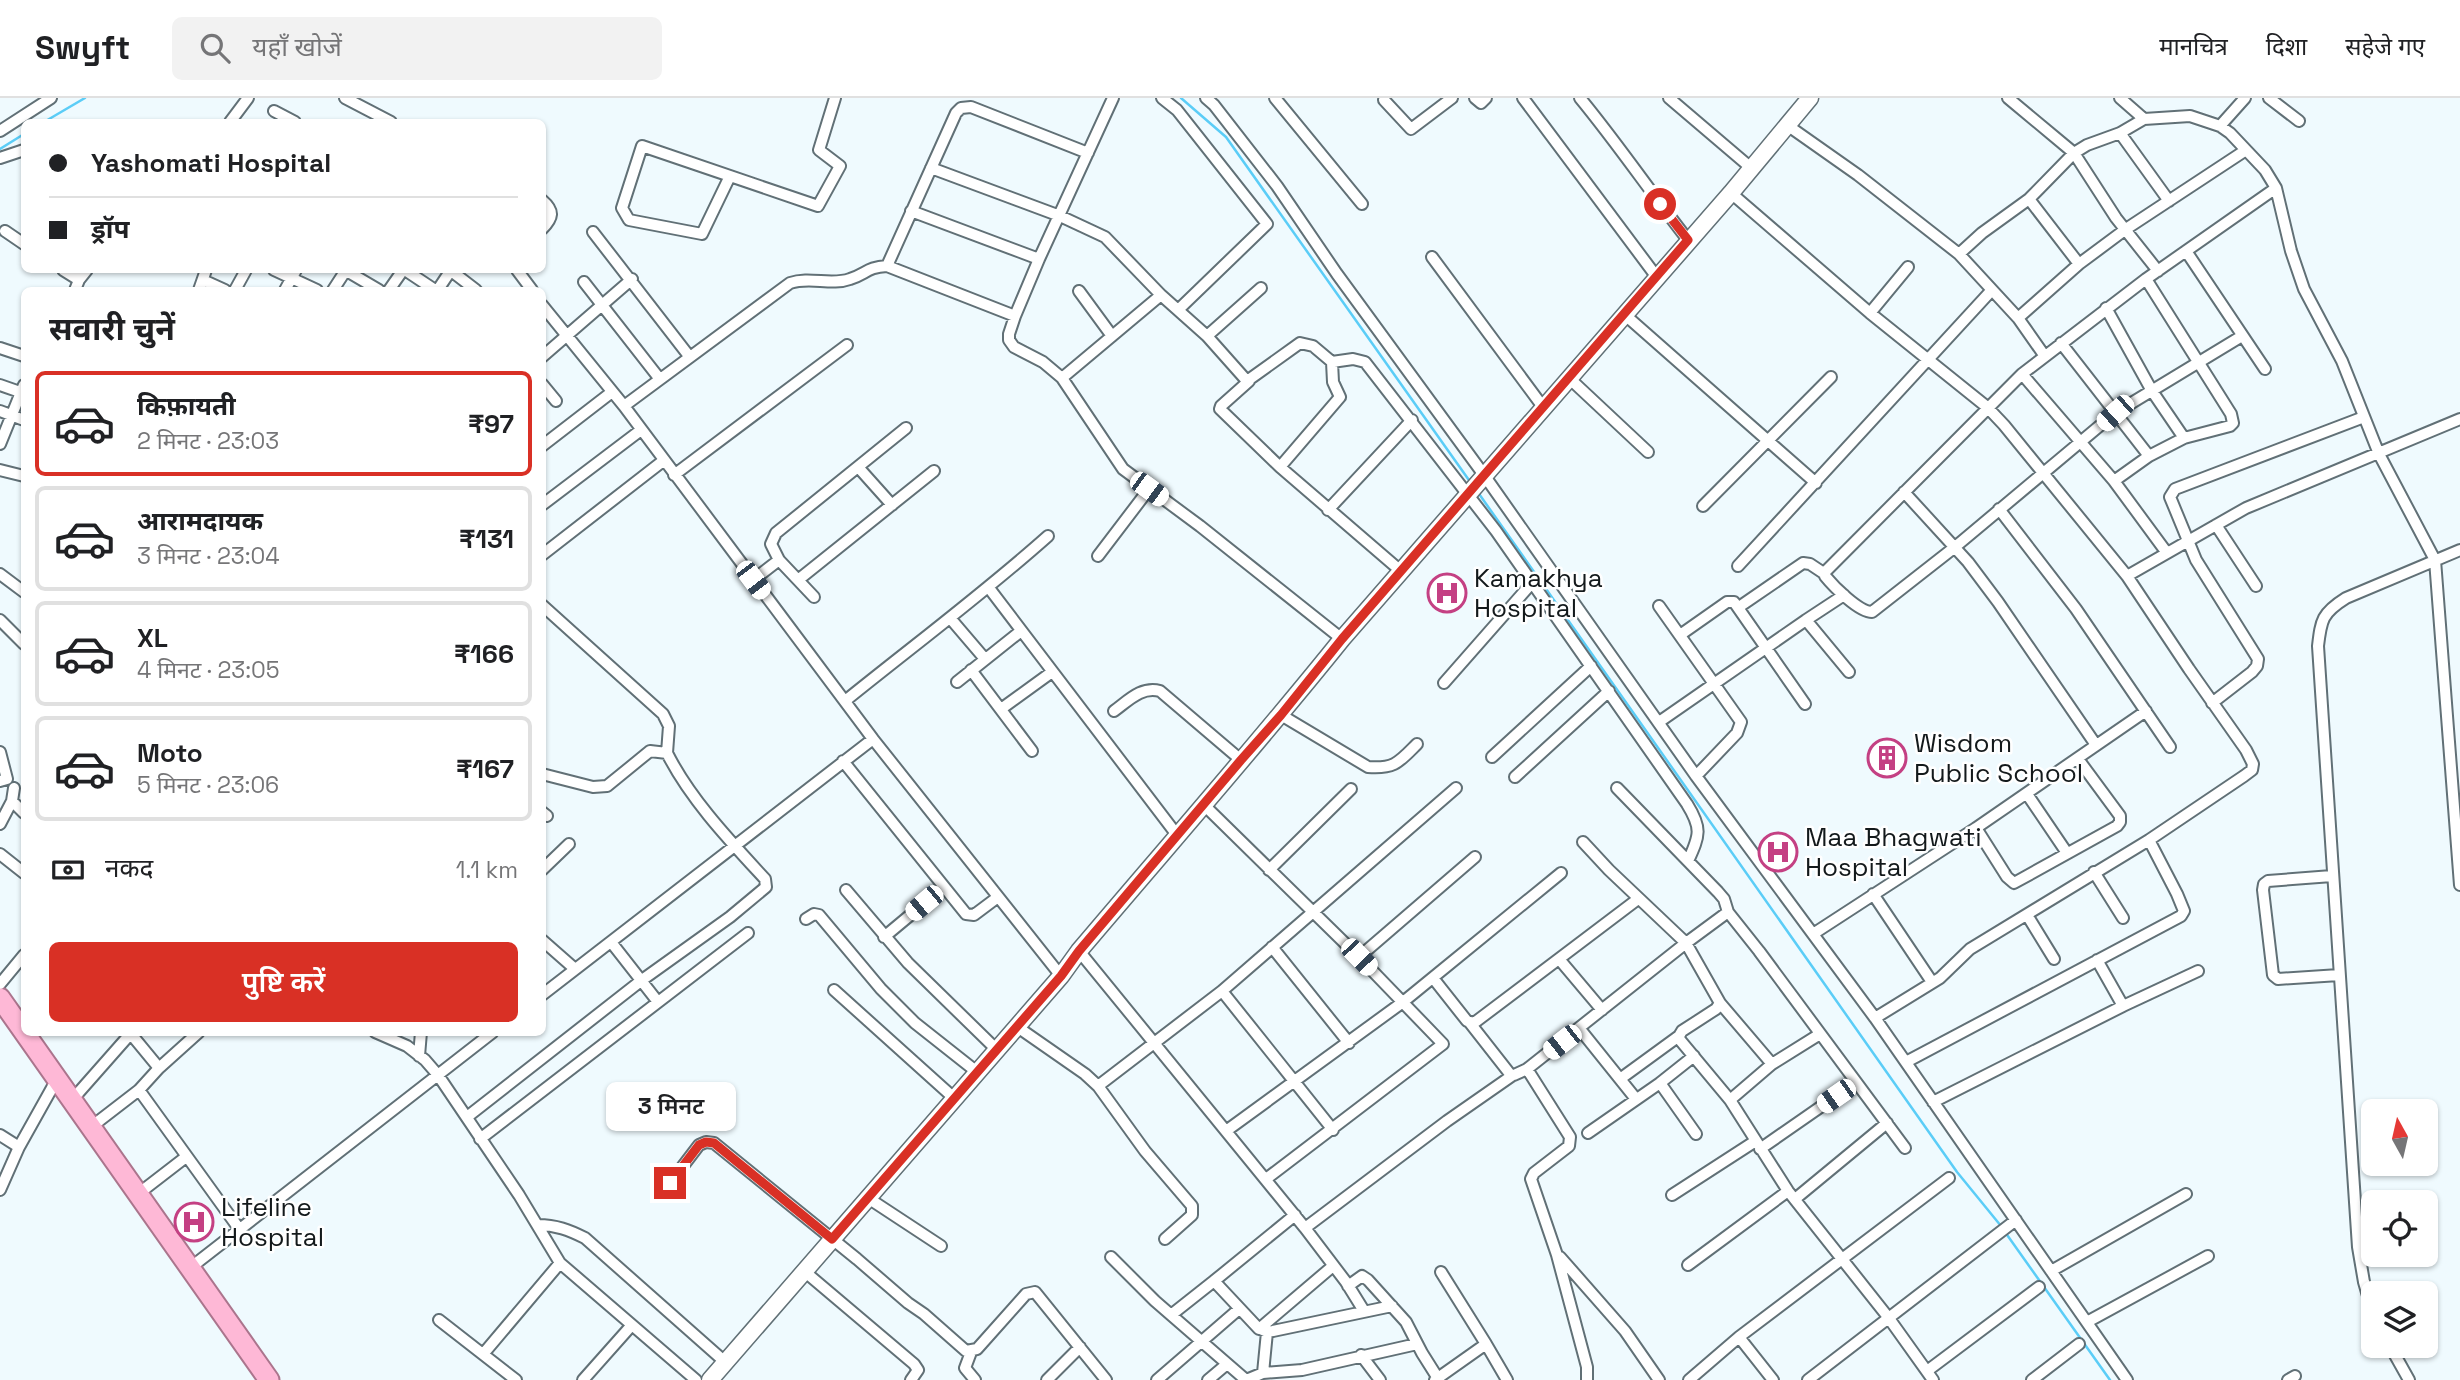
<!DOCTYPE html>
<html lang="hi">
<head>
<meta charset="utf-8">
<style>
	:root { --surface:#fff; --page:#f2f2f2; --text:#202124; --muted:#757577; --line:#e0e0e0; --accent:#d93025 }
	body { margin:0; font-family:"Space Grotesk","Noto Sans Devanagari",sans-serif; background:var(--page); color:var(--text); height:100vh; display:flex; flex-direction:column; font-size:26px; white-space:nowrap }
	* { box-sizing:border-box; margin:0 }
	p { font-size:23px; color:var(--muted) }
	.icon { flex:none; width:38px; height:38px; fill:none; stroke:currentColor; stroke-width:2; stroke-linecap:round; stroke-linejoin:round }
	.map { position:relative; flex:1; overflow:hidden }
	.sheet { position:absolute; left:21px; top:189px; width:525px; height:749px; display:flex; flex-direction:column; background:var(--surface); border-radius:10px; box-shadow:0 2px 5px #0004 }
	.sheet>* { flex:none }
	.guide { position:absolute; left:21px; top:21px; width:525px; height:154px; border-radius:10px; box-shadow:0 2px 5px #0004; display:grid; align-content:center; height:154px; padding:0 28px; background:var(--surface) }
	.needle { width:46px; rotate:352deg }
	.fabs { position:absolute; left:2361px; top:1001px; display:grid; gap:14px }
	.fabs a { display:grid; place-items:center; width:77px; height:77px; border-radius:10px; background:var(--surface); box-shadow:0 2px 5px #0004; font-size:35px }
	.end { position:absolute; width:32px; height:32px; margin:-16px; border:9px solid #d93025; background:#fff; box-shadow:0 0 0 4px #fff }
	.from { border-radius:50% }
	.bubble { position:absolute; height:49px; border-radius:10px; background:var(--surface); box-shadow:0 2px 5px #0004; font-size:23px; font-weight:600; line-height:49px; text-align:center }
	.car { position:absolute; width:21px; height:42px; margin:-21px -10px; border-radius:9px; box-shadow:0 0 5px 2px #0007; background:linear-gradient(#fff 24%,#345 0 40%,#fff 0 76%,#345 0 86%,#fff 0) }
	.guide b { display:flex; align-items:center; gap:24px; height:66px; font-size:26px }
	.guide b+b { border-top:2px solid var(--line) }
	.guide i { width:18px; height:18px; background:var(--text) }
	ul { padding:0; list-style:none }
	li { display:flex; align-items:center; gap:21px; height:105px; margin:0 14px 10px; padding:0 14px; border:4px solid var(--line); border-radius:10px }
	li div { flex:1 }
	li b { display:block; font-size:26px }
	li em { font-style:normal; font-weight:600 }
	li.current { border-color:var(--accent) }
	li>.icon { width:63px; height:63px; stroke-width:1.5 }
	h2 { padding:0 28px; font-size:32px; line-height:84px }
	.pay { display:flex; align-items:center; gap:18px; height:77px; padding:0 28px; font-size:26px }
	.pay p { margin-inline-start:auto }
	.cta { display:flex; gap:14px; margin-top:auto; padding:14px 28px }
	.cta a { flex:1; height:80px; border-radius:10px; background:var(--accent); color:#fff; font-size:28px; font-weight:600; line-height:80px; text-align:center }
	header { display:flex; align-items:center; gap:42px; box-sizing:border-box; height:98px; padding:0 35px; background:var(--surface); border-bottom:2px solid var(--line) }
	header strong { font-size:33px }
	nav { display:flex; gap:38px; margin-inline-start:auto; font-size:24px }
	.search { width:490px; height:63px; background:var(--page); display:flex; align-items:center; gap:18px; box-sizing:border-box; padding:0 24px; border-radius:10px; color:var(--muted); font-size:26px }
	.map>svg:first-child { display:block }
</style>
</head>
<body>
<header>
<strong>Swyft</strong>
<div class="search"><svg class="icon" aria-label="search" viewBox="0 0 24 24"><circle cx="10" cy="10" r="6"/><path d="M15 15l6 6"/></svg>यहाँ खोजें</div>
<nav><a>मानचित्र</a><a>दिशा</a><a>सहेजे गए</a></nav>
</header>
<div class="map">
<svg width="2460" height="1282" viewBox="0 0 2460 1282">
	<rect width="100%" height="100%" fill="#effafe"/>
	<g fill="none" stroke-linecap="round" stroke-linejoin="round">
		<!-- stream -->
		<path stroke="#5bcdf7" stroke-width="2.5" d="M1181,0L1226,39L1471,385
			M44,24L85,0
			M0,51L24,36
			M1477,393L1957,1074L2001,1128
			M2005,1134L2110,1282"/>
		<defs>
			<path id="minor" d="M345,0L391,24
				M1113,0L1039,161L1015,218L1009,236V242L1014,249L1043,264L1062,280L1123,371L1200,428L1342,541
				M1162,0L1177,12L1267,126L1178,212
				M1206,0L1214,7L1277,88L1337,176L1484,377L1696,678L1875,920L2127,1282
				M1275,0L1362,106
				M1475,0L1481,5L1486,0
				M1523,0L1656,178
				M1580,0C1618,46 1651,95 1688,142
				M1669,0L1750,69
				M2008,0L2074,55L2116,120L2158,173
				M2120,0L2144,21L2190,18L2220,28L2230,35L2265,72L2276,90L2291,153L2304,191L2342,263L2379,356L2435,462L2460,787
				M2269,0L2299,23
				M1384,2L1411,31L1452,0
				M274,13L295,24
				M230,24L248,0
				M1787,27L1858,77L1959,156L2018,220L2044,257
				M2220,28L2245,0
				M0,33L51,0
				M2120,35L2169,103
				M0,60L24,52
				M931,70L1060,118L1105,139L1161,197
				M730,78L702,136L629,122L622,110L642,48L818,108L840,68L819,52L835,0
				M1731,95L1870,215L1987,309L2004,327L2127,478L2189,571L2246,652L2253,666L2252,672L2244,678L2149,742L1970,851L1940,880L1875,920
				M2029,101L2079,166
				M542,102C555,113 553,120 542,131
				M911,113L1039,161
				M5,133L24,146
				M593,134L689,258
				M2186,153L2265,271
				M1959,156L1982,135L2029,101L2074,55L2087,47L2120,35L2144,21
				M1432,159L1543,309
				M63,172L79,182
				M274,172L317,192
				M345,172L379,192
				M405,172L435,192L439,190L451,172
				M450,172L476,192
				M517,172L532,192
				M203,182L225,192
				M584,184L659,280
				M75,192L79,182L87,172
				M199,192L206,172
				M235,192L246,172
				M285,192L296,172
				M333,192L346,172
				M389,192L403,172
				M1079,193L1112,238
				M542,207L624,308L873,641L1061,878
				M2106,210L2152,293L2184,340
				M1870,215L1908,169
				M1624,216L1816,385
				M1015,218L887,168L956,15L961,10L971,9L1088,55
				M2018,220L2079,166L2126,131L2246,52
				M1207,238L1261,190
				M2242,238L2115,315L1955,449L1872,514C1859,514 1834,489 1825,478V474L2022,276L2146,181L2276,90
				M2061,245L2149,358
				M0,250L24,258
				M542,259L632,181
				M2022,276L2114,383L2167,455
				M1062,280L1161,197L1207,238L1247,283L1300,245L1313,248L1332,264L1353,261L1365,264L1496,433L1687,706C1702,730 1700,737 1688,763
				M1569,280L1648,354
				M1249,283L1221,308L1220,311L1280,369L1402,474
				M542,286L556,303
				M0,287L20,294
				M624,308L790,185C810,178 831,188 850,181C866,176 867,169 887,168
				M0,313L24,322
				M0,346L24,287
				M542,348L612,294
				M858,369L892,407
				M1280,369L1340,299L1333,284L1332,264
				M0,372L24,378
				M674,377L847,247
				M2114,383L2149,358L2184,340L2230,328L2233,325L2231,316L2146,181
				M1904,394L1968,464L1998,504L2096,647
				M542,407L641,332
				M1703,408L1831,279
				M1999,411L2076,511L2170,649
				M1328,412L1412,322
				M2216,427L2256,488
				M542,457L663,363
				M1098,458L1149,391
				M779,462L814,499
				M1738,468L1991,193
				M0,476L24,494
				M2127,478L2246,410L2460,321
				M753,482L779,462L771,446L776,435L906,330
				M798,482L934,373
				M989,490L1177,737
				M542,507L663,616L669,628L667,655
				M1659,508L1741,624L1737,635L1696,678
				M1739,509L1803,465L1810,466L1825,476
				M950,520L985,561
				M0,522L24,546
				M1806,522L1844,497
				M1680,537L1727,504H1734L1805,606
				M971,572L1032,653
				M957,584L1021,533
				M1444,585L1531,486
				M845,603C913,548 983,496 1048,438
				M2212,605L2252,574L2257,568L2258,561L2196,462L2170,399L2175,391L2364,319
				M1001,611L1052,574
				M1114,613C1128,603 1141,588 1160,593L1241,662
				M1281,617L1368,669C1395,671 1399,664 1417,646
				M1659,624L1806,522L1849,574
				M0,654L7,681L0,683
				M1492,659L1591,568
				M843,663L966,816L974,817L998,799
				M1515,679L1609,593
				M2027,696L2067,755
				M12,703L24,715
				M1203,706L1359,859L1443,946L1266,1081
				M542,714L547,718
				M0,726L12,703L14,690
				M1976,730L2007,779L2014,785L2117,728L2120,724V718L2078,661
				M1583,744L1609,772L1686,845L1720,905L1716,911L1682,933L1679,938L1680,942L1730,1002L1788,1093L1888,1219L1933,1282
				M0,756L24,775
				M542,772L569,746
				M1269,772L1351,691
				M2094,774L2123,820
				M2332,778L2268,783L2264,786L2263,792L2273,877L2278,881L2339,877
				M846,792L908,865L996,951
				M1873,796L1932,884
				M1728,814L1759,853L1905,1050
				M2027,817L2054,861
				M806,821L814,816L819,817L881,891L915,925L977,974
				M1813,836L1976,730L2146,613
				M884,839L944,789
				M542,842L575,871
				M611,844L658,904
				M1272,849L1349,945
				M1079,853L1305,1130L1346,1184L1364,1213
				M1359,859L1475,759
				M1559,861L1602,912
				M2097,862L2123,908L2198,873
				M1433,880L1467,923L1474,925L1638,801
				M0,886L24,857
				M834,892L954,1000
				M1222,893L1456,690
				M542,897L873,641
				M1720,905L1772,966
				M1470,925L1510,976L1514,977L1527,971L1686,845L1728,814L1724,801L1718,794L1617,690
				M1016,928L1085,976L1098,988L1145,1053L1192,1108V1117L1165,1141
				M1579,930L1636,1001
				M375,934L407,948L425,962L438,977L519,1097L560,1165
				M131,936L159,970
				M419,958L421,934
				M1694,958L1660,985L1696,1036
				M1906,964L2181,818L2184,813L2177,796L2149,742
				M1527,971L1570,1039L1569,1048L1534,1075L1531,1081L1557,1157L1587,1269V1282
				M1620,981L1679,938
				M1098,988L1222,893L1333,1032
				M139,992L240,1132
				M72,1002L132,934
				M1730,1002L1772,966L1820,936
				M1933,1004L2123,908
				M467,1019L642,882L730,819L766,789L765,781C730,743 690,701 667,655L650,653L607,688L593,689L542,676
				M91,1029L139,992L159,970L199,934
				M1226,1033L1403,904L1561,775
				M1588,1035L1660,985
				M0,1037L19,1049
				M480,1041L748,835
				M1760,1051L1855,985
				M670,1085L699,1047L706,1044L714,1045L857,1161L908,1205L924,1216L966,1253L977,1251L1026,1196L1035,1194L1106,1282
				M0,1092L19,1049L57,981
				M138,1096L186,1059
				M1672,1097L1754,1044
				M868,1100L941,1148
				M1795,1101L1887,1025
				M1295,1117L1214,1183L1259,1231L1333,1168
				M538,1127C556,1127 569,1132 585,1140L724,1263
				M1305,1130L1447,1023L1513,977
				M1111,1159L1155,1203L1246,1282
				M1560,1159L1625,1233L1659,1282
				M1688,1167L1788,1093
				M190,1170L493,934
				M804,1173L914,1266L918,1272L911,1282
				M2051,1173L2186,1096
				M1441,1174L1486,1246
				M1348,1188L1362,1178L1368,1182L1406,1224L1422,1255L1439,1282
				M2373,1215L2364,1184L2358,1149L2318,548C2321,522 2322,515 2346,500L2460,452
				M1171,1217L1214,1183
				M439,1222L516,1282
				M2087,1224L2208,1158
				M1260,1231L1267,1234L1273,1233L1392,1208
				M2390,1248L2409,1282
				M971,1254L965,1270L975,1282
				M484,1255L560,1165L696,1282
				M1361,1257L1380,1282
				M1927,1273L2039,1189
				M1263,1275L1267,1234
				M583,1282L631,1228
				M1047,1282L1080,1249
				M1157,1282L1239,1211
				M1208,1282L1227,1266
				M1246,1282L1263,1275L1302,1272L1417,1246
				M1435,1282L1486,1246L1507,1282
				M1689,1282L1739,1239
				M1773,1282L1739,1239L1949,1080
				M1808,1282L2016,1122
				M2032,1282L2079,1246
				M2288,1282L2295,1278"/>
			<path id="secondary" d="M710,1282L1061,878L1079,853C1167,749 1257,647 1342,541L1731,95L1810,0"/>
			<path id="trunk" d="M0,900L269,1282"/>
		</defs>
		<!-- minor casing -->
		<use href="#minor" stroke="#617076" stroke-width="14"/>
		<!-- secondary casing -->
		<use href="#secondary" stroke="#617076" stroke-width="19"/>
		<!-- trunk casing -->
		<use href="#trunk" stroke="#ab758d" stroke-width="23"/>
		<!-- minor -->
		<use href="#minor" stroke="#fff" stroke-width="10"/>
		<!-- secondary -->
		<use href="#secondary" stroke="#fff" stroke-width="16"/>
		<!-- trunk -->
		<use href="#trunk" stroke="#feb8d6" stroke-width="19"/>
	</g>
	<g fill="none" stroke-linecap="round" stroke-linejoin="round">
		<!-- route -->
		<path stroke="#d93025" stroke-width="9" d="M670,1085L699,1047L706,1044L714,1045L832,1141L1061,878L1079,853L1241,662L1281,617L1342,541L1688,142L1660,106"/>
	</g>
	<!-- icons -->
	<defs>
		<symbol id="hospital-ring" viewBox="-11 -11 22 22"><circle r="9.5" fill="#fff" stroke="#c44083" stroke-width="1.5"/><path d="M-5-5h3v3.5h4V-5h3V5h-3V1.5h-4V5h-3Z" fill="#c44083"/></symbol>
		<symbol id="building-ring" viewBox="-11 -11 22 22"><circle r="9.5" fill="#fff" stroke="#c44083" stroke-width="1.5"/><path d="M-4-6H4V6H1V3H-1V6H-4ZM-2.5-4.3h1.7v1.8h-1.7ZM.8-4.3h1.7v1.8H.8ZM-2.5-1h1.7V.8h-1.7ZM.8-1h1.7V.8H.8Z" fill="#c44083"/></symbol>
	</defs>
	<g fill-rule="evenodd">
		<use href="#hospital-ring" x="1425" y="473" width="44" height="44"/>
		<use href="#building-ring" x="1865" y="638" width="44" height="44"/>
		<use href="#hospital-ring" x="1756" y="732" width="44" height="44"/>
		<use href="#hospital-ring" x="172" y="1102" width="44" height="44"/>
	</g>
	<g text-anchor="middle" stroke-width="5" stroke-linejoin="round" paint-order="stroke">
		<!-- poi labels -->
		<g font-size="26" fill="#13191b" stroke="#fff" text-anchor="start">
			<text x="1474" y="489">Kamakhya<tspan x="1474" dy="30">Hospital</tspan></text>
			<text x="1914" y="654">Wisdom<tspan x="1914" dy="30">Public School</tspan></text>
			<text x="1805" y="748">Maa Bhagwati<tspan x="1805" dy="30">Hospital</tspan></text>
			<text x="221" y="1118">Lifeline<tspan x="221" dy="30">Hospital</tspan></text>
		</g>
	</g>
</svg>
<div class="fabs">
<a><svg class="needle" viewBox="-14 -14 28 28"><path d="M0-13l5 13h-10z" fill="#e53935"/><path d="M0 13l5-13h-10z" fill="#757577"/></svg></a>
<a><svg class="icon" aria-label="locate" viewBox="0 0 24 24"><circle cx="12" cy="12" r="6"/><path d="M12 2v4M12 18v4M2 12h4M18 12h4"/></svg></a>
<a><svg class="icon" aria-label="layers" viewBox="0 0 24 24"><path d="M12 4l9 5-9 5-9-5zM3 14l9 5 9-5"/></svg></a>
</div>
<i class="end from" style="left:1660px;top:106px"></i>
<i class="end" style="left:670px;top:1085px"></i>
<div class="bubble" style="left:606px;top:984px;width:130px">3 मिनट</div>
<i class="car" style="left:2115px;top:315px;rotate:228deg"></i>
<i class="car" style="left:1149px;top:391px;rotate:126deg"></i>
<i class="car" style="left:753px;top:482px;rotate:143deg"></i>
<i class="car" style="left:924px;top:805px;rotate:230deg"></i>
<i class="car" style="left:1359px;top:859px;rotate:136deg"></i>
<i class="car" style="left:1562px;top:944px;rotate:232deg"></i>
<i class="car" style="left:1836px;top:998px;rotate:235deg"></i>
<div class="guide">
<b><i class="from"></i>Yashomati Hospital</b>
<b><i></i>ड्रॉप</b>
</div>
<section class="sheet">
<h2>सवारी चुनें</h2>
<ul>
<li class="current"><svg class="icon" aria-label="car" viewBox="0 0 24 24"><path d="M5 17H2v-5l4-1 3-4h7l3 4 3 1v5h-3M9 17h6M6 11h13"/><circle cx="7" cy="17" r="2"/><circle cx="17" cy="17" r="2"/></svg><div><b>किफ़ायती</b><p>2 मिनट · 23:03</p></div><em>₹97</em></li>
<li><svg class="icon" aria-label="car" viewBox="0 0 24 24"><path d="M5 17H2v-5l4-1 3-4h7l3 4 3 1v5h-3M9 17h6M6 11h13"/><circle cx="7" cy="17" r="2"/><circle cx="17" cy="17" r="2"/></svg><div><b>आरामदायक</b><p>3 मिनट · 23:04</p></div><em>₹131</em></li>
<li><svg class="icon" aria-label="car" viewBox="0 0 24 24"><path d="M5 17H2v-5l4-1 3-4h7l3 4 3 1v5h-3M9 17h6M6 11h13"/><circle cx="7" cy="17" r="2"/><circle cx="17" cy="17" r="2"/></svg><div><b>XL</b><p>4 मिनट · 23:05</p></div><em>₹166</em></li>
<li><svg class="icon" aria-label="car" viewBox="0 0 24 24"><path d="M5 17H2v-5l4-1 3-4h7l3 4 3 1v5h-3M9 17h6M6 11h13"/><circle cx="7" cy="17" r="2"/><circle cx="17" cy="17" r="2"/></svg><div><b>Moto</b><p>5 मिनट · 23:06</p></div><em>₹167</em></li>
</ul>
<div class="pay"><svg class="icon" aria-label="cash" viewBox="0 0 24 24"><path d="M3 7h18v10H3z"/><circle cx="12" cy="12" r="2"/></svg>नकद<p>1.1 km</p></div>
<div class="cta"><a>पुष्टि करें</a></div>
</section>
</div>
</body>
</html>
